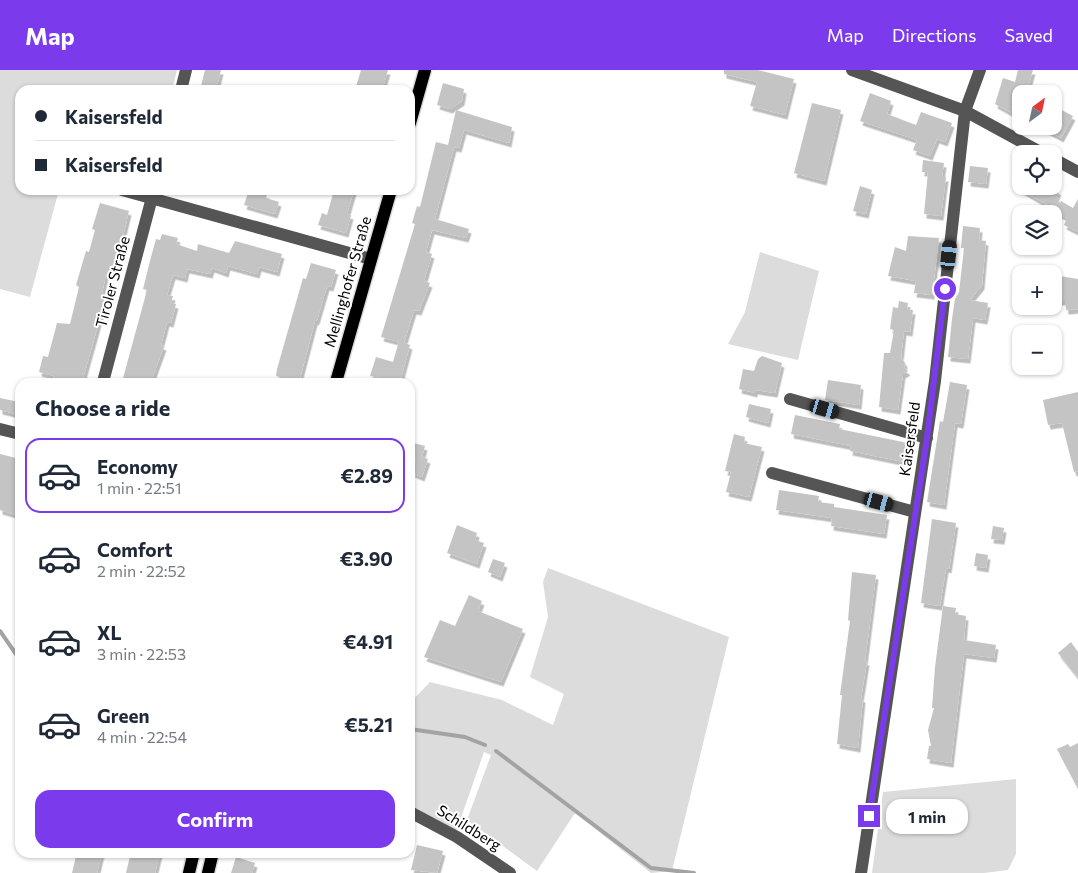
<!DOCTYPE html>
<html lang="en">
<head>
<meta charset="utf-8">
<style>
	:root { --surface:#fff; --page:#f2f2f3; --text:#1f2937; --muted:#747a83; --line:#e0e1e3; --accent:#7c3aed }
	body { margin:0; font-family:Commissioner,sans-serif; background:var(--page); color:var(--text); height:100vh; display:flex; flex-direction:column; font-size:19px; white-space:nowrap }
	* { box-sizing:border-box; margin:0 }
	p { font-size:16px; color:var(--muted) }
	.icon { flex:none; width:28px; height:28px; fill:none; stroke:currentColor; stroke-width:2; stroke-linecap:round; stroke-linejoin:round }
	.map { position:relative; flex:1; overflow:hidden }
	.details { position:absolute; left:15px; top:308px; width:400px; height:480px; display:flex; flex-direction:column; background:var(--surface); border-radius:15px; box-shadow:0 1px 4px #0004 }
	.details>* { flex:none }
	.guide { position:absolute; left:15px; top:15px; width:400px; height:110px; border-radius:15px; box-shadow:0 1px 4px #0004; display:grid; align-content:center; height:110px; padding:0 20px; background:var(--surface) }
	.needle { width:32px; rotate:33deg }
	.tools { position:absolute; left:1012px; top:15px; display:grid; gap:10px }
	.tools a { display:grid; place-items:center; width:50px; height:50px; border-radius:10px; background:var(--surface); box-shadow:0 1px 4px #0004; font-size:25px }
	.end { position:absolute; width:22px; height:22px; margin:-11px; border:6px solid #7c3aed; background:#fff; box-shadow:0 0 0 2px #fff }
	.from { border-radius:50% }
	.bubble { position:absolute; height:35px; border-radius:15px; background:var(--surface); box-shadow:0 1px 4px #0004; font-size:16px; font-weight:700; line-height:35px; text-align:center }
	.car { position:absolute; width:15px; height:30px; margin:-15px -8px; border-radius:6px; box-shadow:0 0 4px 1px #0007; background:linear-gradient(#222 24%,#8ab4d8 0 40%,#222 0 76%,#8ab4d8 0 86%,#222 0) }
	.guide b { display:flex; align-items:center; gap:18px; height:48px; font-size:19px }
	.guide b+b { border-top:1px solid var(--line) }
	.guide i { width:12px; height:12px; background:var(--text) }
	ul { padding:0; list-style:none }
	li { display:flex; align-items:center; gap:15px; height:75px; margin:0 10px 8px; padding:0 10px; border:2px solid transparent; border-radius:15px }
	li div { flex:1 }
	li b { display:block; font-size:19px }
	li em { font-style:normal; font-weight:700 }
	li.current { border-color:var(--accent) }
	li>.icon { width:45px; height:45px; stroke-width:1.5 }
	h2 { padding:0 20px; font-size:22px; line-height:60px }
	.button { display:flex; gap:10px; margin-top:auto; padding:10px 20px }
	.button a { flex:1; height:58px; border-radius:15px; background:var(--accent); color:#fff; font-size:20px; font-weight:700; line-height:58px; text-align:center }
	header { display:flex; align-items:center; gap:30px; box-sizing:border-box; height:70px; padding:0 25px; background:var(--accent); color:#fff }
	header strong { font-size:24px }
	nav { display:flex; gap:28px; margin-inline-start:auto; font-size:18px }
	.map>svg:first-child { display:block }
</style>
</head>
<body>
<header>
<strong>Map</strong>
<nav><a>Map</a><a>Directions</a><a>Saved</a></nav>
</header>
<div class="map">
<svg width="1078" height="803" viewBox="0 0 1078 803">
	<defs>
		<filter id="shadow"><feDropShadow dx="2.5" dy="4.5" stdDeviation="0" flood-color="#0004"/></filter>
	</defs>
	<rect width="100%" height="100%" fill="#fff"/>
	<!-- green -->
	<path fill="#dcdcdc" d="M0,0H177L172,20H20V120H59L30,227L0,219Z
		M760,182L819,201L798,290L728,274L745,242Z
		M548,498L729,567L672,801L651,803L575,743L537,801L467,750L491,685L484,682L456,762L410,736V633L430,612L502,630L553,655L564,624L530,607L548,547L543,512Z
		M1016,709V784L1008,800L984,803H872L883,722Z"/>
	<g fill="none" stroke-linecap="round" stroke-linejoin="round">
		<!-- stream -->
		<path stroke="#a3a3a3" stroke-width="4" d="M0,561L20,590
			M410,659L465,667L485,675
			M496,681L651,798L694,803"/>
	</g>
	<!-- building -->
	<path fill="#c4c4c4" filter="url(#shadow)" d="M205,0H221L216,20H200Z
		M361,0H388L382,20H355Z
		M724,0H758L794,9L785,45L750,36L757,12L724,4Z
		M1018,0H1033L1026,24H1021V48L995,34L1003,8L1015,12Z
		M443,13L464,19L462,31L450,39L437,35Z
		M870,23L891,31L887,44L916,55L921,42L952,53L945,72L937,69L930,86L913,80L917,70L860,51Z
		M812,33L841,40L824,111L794,103Z
		M1054,36L1073,46L1061,68L1039,56H1054Z
		M456,40L512,57L509,73L464,60L459,78L454,77L435,149L469,159L466,168L432,160L426,182L432,184L424,211L430,213L419,241L414,240L404,273L381,267L415,154L412,153L417,136L420,137L436,72L448,75Z
		M923,90L944,93L942,107H946L941,146L924,144L928,102H922Z
		M970,96L988,98L986,114L968,112Z
		M860,116L872,120L866,144L853,141Z
		M1014,116H1050L1059,121L1056,127L1060,129L1054,139Z
		M249,120L267,124L266,128L279,132L275,144L244,135Z
		M334,120H354L347,144L351,145L346,163L318,155L322,143L327,145Z
		M1078,129V162L1064,155L1067,148L1055,142L1061,131L1073,138Z
		M100,133L129,141L121,174L112,206L106,204L101,228L105,230L82,312H52L54,306L39,302L43,286L48,287L57,253L70,254L79,217L76,215L86,181L89,182L95,160L92,159Z
		M963,156L980,158L979,170L986,171L982,215L970,230L988,233L985,250L973,248L968,289L948,287L952,249L955,229L959,222L964,178H961Z
		M162,164L178,168L176,174L197,181L198,174L229,183L235,171L282,184L277,202L259,197L257,204L228,196L226,203L212,198L210,204L187,199L185,208L173,205L167,225L173,226L171,233L176,234L171,253L167,252L161,275L164,276L152,309L149,308L148,312H122L147,220L143,219L151,187L156,169L160,170Z
		M908,166L939,168L932,225L914,223L916,211L888,206L895,177L906,181Z
		M311,193L336,200L331,217L327,216L317,250L315,251L299,312H297L276,306L277,299L303,208L306,209Z
		M1054,205L1078,209V239L1066,240L1065,231H1054Z
		M899,231L908,233L907,239L913,240L910,262L904,261L901,287L905,293L904,298L908,301L903,304L898,340L879,337L884,283H890L894,260L890,259L893,237L898,238Z
		M399,271L410,275L400,312L370,306L376,287L393,292Z
		M762,286L782,293L775,323L755,320V323L739,319L743,299L754,301L758,289Z
		M828,310L861,315L859,335L825,330Z
		M950,312L967,315L961,354L955,353L944,435L927,432L940,351L943,352Z
		M1078,322V401L1074,402L1062,353L1048,355L1043,330Z
		M0,328L19,332L16,344L0,340Z
		M749,334L771,339L768,353L746,347Z
		M795,345L840,354L839,359L908,373L904,392L850,381L851,376L791,364Z
		M734,364L745,367L744,373L762,377L749,427L726,422L731,402L725,401Z
		M410,372L425,376L422,387L428,389L422,407L412,403L416,390L410,388Z
		M0,384L20,389V435L17,445L0,440Z
		M779,420L819,426L818,432L834,434V437L887,445L884,464L831,456L832,448L776,440Z
		M932,449L956,453L949,499L946,498L940,536L921,533Z
		M457,455L477,463L475,470L484,473L477,494L447,483Z
		M993,456L1004,458L1002,470L991,469Z
		M976,483L988,485L986,498L974,496Z
		M493,489L505,493L500,507L488,502Z
		M852,502L876,505L865,591H867L861,628H863L858,678L837,674L842,625H840L850,551L848,550Z
		M469,525L482,531L478,541L523,559L501,612L424,587L440,550L455,556Z
		M943,536L956,538L955,544L966,546L964,570L996,575L994,588L964,584L951,693L927,689L929,676H931L928,660L934,638H932L935,597Z
		M1071,572L1078,582V608L1058,583Z
		M1078,673V719L1057,679L1068,674L1070,677Z
		M417,775L443,781L437,803L411,800Z
		M77,782H102L97,803H72Z
		M131,782H160L155,803H126Z
		M236,787L255,793L252,803H231Z"/>
	<g fill="none" stroke-linecap="round" stroke-linejoin="round">
		<defs>
			<path id="major" d="M410,53L425,0
				M336,312L391,120
				M189,803L194,782
				M208,803L213,782"/>
		</defs>
		<!-- major casing -->
		<use href="#major" stroke="#dbdbdb" stroke-width="15"/>
		<!-- minor -->
		<path stroke="#555" stroke-width="12" d="M852,0L965,41L1044,84
			M181,20L186,0
			M1054,89L1078,102
			M122,120L371,189
			M103,312L154,120
			M790,329L927,368
			M0,359L20,364
			M772,403L915,442
			M410,742L457,767L510,803
			M861,803L935,311L965,41L980,0"/>
		<!-- major -->
		<use href="#major" stroke="#000" stroke-width="12"/>
	</g>
	<g fill="none" stroke-linecap="round" stroke-linejoin="round">
		<!-- route -->
		<path stroke="#7c3aed" stroke-width="6" d="M869,746L927,368L945,219"/>
	</g>
	<g text-anchor="middle" stroke-width="4" stroke-linejoin="round" paint-order="stroke">
		<!-- street labels -->
		<g font-size="15" fill="#000" stroke="#fff">
			<text transform="translate(113 212) rotate(-75)" y="5">Tiroler Straße</text>
			<text transform="translate(348 212) rotate(-74)" y="5">Mellinghofer Straße</text>
			<text transform="translate(910 369) rotate(-82)" y="5">Kaisersfeld</text>
			<text transform="translate(469 758) rotate(32)" y="5">Schildberg</text>
		</g>
	</g>
</svg>
<div class="tools">
<a><svg class="needle" viewBox="-14 -14 28 28"><path d="M0-13l5 13h-10z" fill="#e53935"/><path d="M0 13l5-13h-10z" fill="#747a83"/></svg></a>
<a><svg class="icon" aria-label="locate" viewBox="0 0 24 24"><circle cx="12" cy="12" r="6"/><path d="M12 2v4M12 18v4M2 12h4M18 12h4"/></svg></a>
<a><svg class="icon" aria-label="layers" viewBox="0 0 24 24"><path d="M12 4l9 5-9 5-9-5zM3 14l9 5 9-5"/></svg></a>
<a>+</a>
<a>−</a>
</div>
<i class="end from" style="left:945px;top:219px"></i>
<i class="end" style="left:869px;top:746px"></i>
<div class="bubble" style="left:886px;top:729px;width:82px">1 min</div>
<i class="car" style="left:949px;top:185px;rotate:6deg"></i>
<i class="car" style="left:825px;top:339px;rotate:106deg"></i>
<i class="car" style="left:879px;top:432px;rotate:105deg"></i>
<div class="guide">
<b><i class="from"></i>Kaisersfeld</b>
<b><i></i>Kaisersfeld</b>
</div>
<section class="details">
<h2>Choose a ride</h2>
<ul>
<li class="current"><svg class="icon" aria-label="car" viewBox="0 0 24 24"><path d="M5 17H2v-5l4-1 3-4h7l3 4 3 1v5h-3M9 17h6M6 11h13"/><circle cx="7" cy="17" r="2"/><circle cx="17" cy="17" r="2"/></svg><div><b>Economy</b><p>1 min · 22:51</p></div><em>€2.89</em></li>
<li><svg class="icon" aria-label="car" viewBox="0 0 24 24"><path d="M5 17H2v-5l4-1 3-4h7l3 4 3 1v5h-3M9 17h6M6 11h13"/><circle cx="7" cy="17" r="2"/><circle cx="17" cy="17" r="2"/></svg><div><b>Comfort</b><p>2 min · 22:52</p></div><em>€3.90</em></li>
<li><svg class="icon" aria-label="car" viewBox="0 0 24 24"><path d="M5 17H2v-5l4-1 3-4h7l3 4 3 1v5h-3M9 17h6M6 11h13"/><circle cx="7" cy="17" r="2"/><circle cx="17" cy="17" r="2"/></svg><div><b>XL</b><p>3 min · 22:53</p></div><em>€4.91</em></li>
<li><svg class="icon" aria-label="car" viewBox="0 0 24 24"><path d="M5 17H2v-5l4-1 3-4h7l3 4 3 1v5h-3M9 17h6M6 11h13"/><circle cx="7" cy="17" r="2"/><circle cx="17" cy="17" r="2"/></svg><div><b>Green</b><p>4 min · 22:54</p></div><em>€5.21</em></li>
</ul>
<div class="button"><a>Confirm</a></div>
</section>
</div>
</body>
</html>
